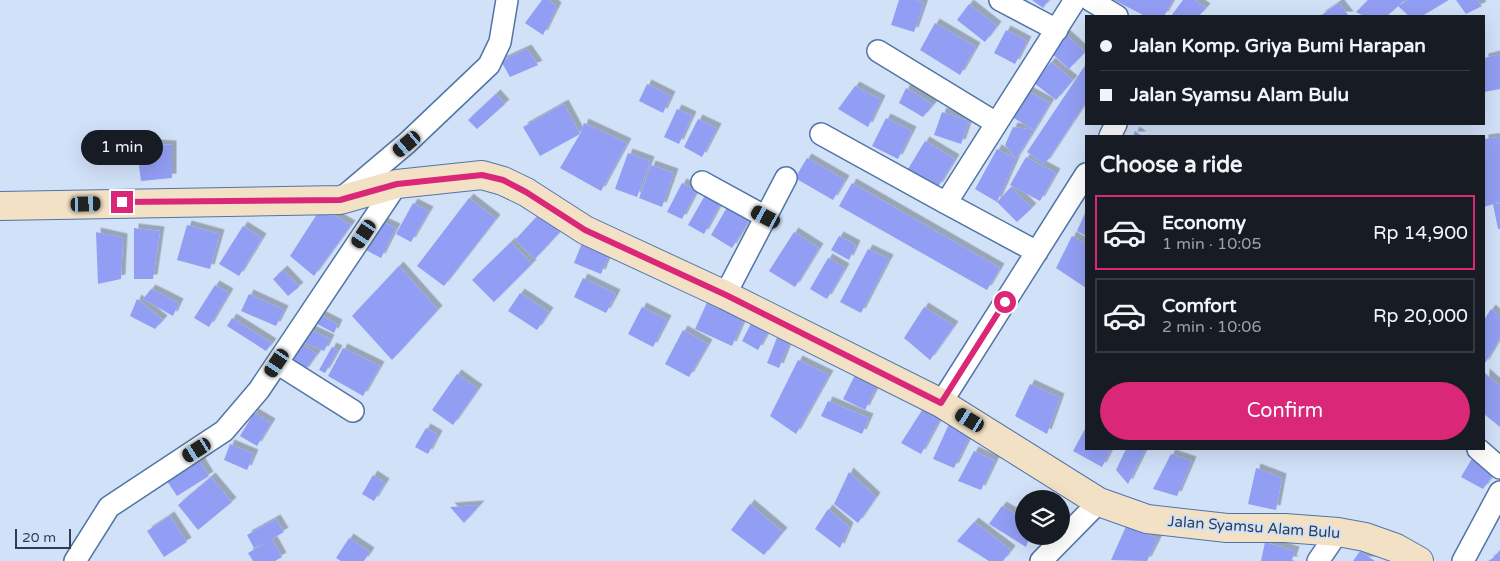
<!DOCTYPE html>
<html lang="en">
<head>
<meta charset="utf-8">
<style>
	:root { --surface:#171b24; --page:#242831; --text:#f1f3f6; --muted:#9ea1a6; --line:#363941; --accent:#db2777 }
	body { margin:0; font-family:"Varela Round",sans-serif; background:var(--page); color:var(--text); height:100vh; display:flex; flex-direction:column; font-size:19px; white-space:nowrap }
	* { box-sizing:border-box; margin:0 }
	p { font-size:16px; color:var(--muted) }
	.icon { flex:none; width:28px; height:28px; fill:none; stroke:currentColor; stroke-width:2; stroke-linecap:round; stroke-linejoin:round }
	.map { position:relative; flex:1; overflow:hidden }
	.panel { position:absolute; left:1085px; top:135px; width:400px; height:315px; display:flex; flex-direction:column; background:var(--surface); border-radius:0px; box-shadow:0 5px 20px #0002 }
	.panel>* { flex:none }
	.hud { position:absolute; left:1085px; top:15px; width:400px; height:110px; border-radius:0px; box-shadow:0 5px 20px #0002; display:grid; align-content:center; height:110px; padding:0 15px; background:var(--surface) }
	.buttons { position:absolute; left:1015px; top:490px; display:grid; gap:10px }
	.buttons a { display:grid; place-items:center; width:55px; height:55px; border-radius:50%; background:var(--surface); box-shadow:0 5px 20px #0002; font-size:25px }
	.scale { position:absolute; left:15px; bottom:12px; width:56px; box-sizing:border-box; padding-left:5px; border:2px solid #2e3e54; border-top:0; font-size:14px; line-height:18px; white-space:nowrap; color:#2e3e54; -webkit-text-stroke:4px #d1e1f8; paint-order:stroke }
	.end { position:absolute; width:22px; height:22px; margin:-11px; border:6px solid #db2777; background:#fff; box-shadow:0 0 0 2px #fff }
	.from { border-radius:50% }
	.bubble { position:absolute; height:35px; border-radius:18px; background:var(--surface); box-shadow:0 5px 20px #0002; font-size:16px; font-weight:600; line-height:35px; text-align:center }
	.car { position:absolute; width:15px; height:30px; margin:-15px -8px; border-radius:6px; box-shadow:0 0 4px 1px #0007; background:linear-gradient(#222 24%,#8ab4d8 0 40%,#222 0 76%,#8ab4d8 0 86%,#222 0) }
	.hud b { display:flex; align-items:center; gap:18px; height:48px; font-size:19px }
	.hud b+b { border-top:1px solid var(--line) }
	.hud i { width:12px; height:12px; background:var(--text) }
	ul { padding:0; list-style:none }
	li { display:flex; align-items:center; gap:15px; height:75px; margin:0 10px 8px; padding:0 5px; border:2px solid var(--line); border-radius:0px }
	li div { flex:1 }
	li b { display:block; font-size:19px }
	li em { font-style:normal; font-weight:600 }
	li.on { border-color:var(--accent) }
	li>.icon { width:45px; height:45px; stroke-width:1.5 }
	h2 { padding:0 15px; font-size:22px; line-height:60px }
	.cta { display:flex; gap:10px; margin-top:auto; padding:10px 15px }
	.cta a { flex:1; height:58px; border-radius:30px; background:var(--accent); color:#fff; font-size:20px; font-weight:600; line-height:58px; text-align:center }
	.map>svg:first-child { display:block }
</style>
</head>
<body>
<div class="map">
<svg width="1500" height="561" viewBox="0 0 1500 561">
	<defs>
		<filter id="shadow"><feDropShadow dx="4.5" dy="-4.5" stdDeviation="0" flood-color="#0004"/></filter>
	</defs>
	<rect width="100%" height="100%" fill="#d1e1f8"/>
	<!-- building -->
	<path fill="#929ef3" filter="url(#shadow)" d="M542,0H549L557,7L543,35L525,23Z
		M899,0H916L924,3L914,32L891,25Z
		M1032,0H1049L1043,8Z
		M1114,0H1173L1164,16H1145Z
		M1183,0H1195L1206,8L1199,16H1171Z
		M1368,0H1405L1387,16H1364L1356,12Z
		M1408,0H1449L1422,16H1409L1398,6Z
		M1456,0H1477L1482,6L1466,14Z
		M1339,3L1349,16H1320Z
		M969,4L997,26L985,42L957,20Z
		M935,23L976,47L960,75L920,50Z
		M1006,30L1027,41L1015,64L994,53Z
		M1063,32L1085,52L1069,69L1047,49Z
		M527,49L538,65L510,77L501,61Z
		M1500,54V89L1484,92V58Z
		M1051,62L1073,80L1056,100L1034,83Z
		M1086,64V102L1045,164L1027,152Z
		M647,84L671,96L663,113L639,101Z
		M855,86L881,100L868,127L838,109Z
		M906,88L933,105L923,117L899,103Z
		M1022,88L1050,103L1034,130L1007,114Z
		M496,94L505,104L477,129L468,120Z
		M564,104L580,134L584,123L627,143L601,191L560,168L580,134L540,156L523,127Z
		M677,109L692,116L679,144L664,137Z
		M942,112L969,121L961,144L934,135Z
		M886,118L912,131L898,159L872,146Z
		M698,119L717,128L702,157L684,147Z
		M1013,127L1034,130L1016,159L1005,145Z
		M1135,131L1142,136H1133Z
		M1500,137V202L1484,207V139Z
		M925,141L955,159L938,187L908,169Z
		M136,143L172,145V178L141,181Z
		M997,149L1016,159L997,202L1011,187L1032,208L1017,222L997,202L975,189Z
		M628,153L650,161L637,197L615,189Z
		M1026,157L1056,173L1040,201L1010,185Z
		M807,158L845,180L833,200L795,178Z
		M651,165L674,173L662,207L639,198Z
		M682,183L697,190L682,219L667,212Z
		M852,183L1000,268L987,290L839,206Z
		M707,192L722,201L704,234L688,225Z
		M469,198L496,219L444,286L417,266Z
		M413,203L429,211L411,242L396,234Z
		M1500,203V229H1498L1493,204Z
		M729,204L751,217L732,248L711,235Z
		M1086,211V236L1077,231Z
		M540,213L560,232L535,259L515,240Z
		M317,214L335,216L351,225L314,276L290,256Z
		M378,220L396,228L381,258L364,249Z
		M187,225L220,234L210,269L177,260Z
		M243,226L262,238L239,276L219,264Z
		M134,228L160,231L153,279H134Z
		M96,232L123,238L121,279L98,284Z
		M794,232L819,248L795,287L769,271Z
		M839,236L856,245L849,260L831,250Z
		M1072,236L1086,244V288L1056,268Z
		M584,238L611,249L601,274L574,263Z
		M511,242L532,264L494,302L472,280Z
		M868,249L889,259L861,313L840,302Z
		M828,258L845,268L827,299L810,289Z
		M399,266L438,310L392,360L352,316Z
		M283,270L299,287L288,296L273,279Z
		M583,278L616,294L606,313L574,297Z
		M215,285L229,293L209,327L194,318Z
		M151,289L179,303L173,316L143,299Z
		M520,293L549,312L537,330L508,311Z
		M249,294L284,310L276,326L241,311Z
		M709,298L746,314L732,346L695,329Z
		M137,299L163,320L155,329L130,316Z
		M642,307L667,320L653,347L628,334Z
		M924,307L954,326L930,360L904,338Z
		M1491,309L1500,317V338L1484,365V320Z
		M312,311L338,324L334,333L308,319Z
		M755,316L772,324L758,350L742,341Z
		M232,318L272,343L266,351L227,326Z
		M302,326L330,339L324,351L296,339Z
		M683,330L708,344L689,377L665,364Z
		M780,330L792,335L779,368L767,363Z
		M301,343L317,354L304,372L288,362Z
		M332,347L338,350L325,373L319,370Z
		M343,348L380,366L363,396L328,376Z
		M798,360L829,375L796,434L770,416Z
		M1485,373L1500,386V427L1484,414Z
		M457,374L478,389L453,425L432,410Z
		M855,375L877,386L865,410L843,399Z
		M1030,384L1060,398L1047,434L1015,416Z
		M828,401L869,418L862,434L821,416Z
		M924,407L941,417L921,454L901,443Z
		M254,413L271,423L257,446L240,436Z
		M949,424L971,434L954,468L933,459Z
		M1086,427V449H1111L1102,467L1073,451Z
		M426,428L438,435L428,454L415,447Z
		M230,444L254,454L247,470L224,460Z
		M1126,449L1145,450L1128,484L1116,470Z
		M974,451L995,461L981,490L958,481Z
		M1171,454L1192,461L1177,496L1153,489Z
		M1473,457L1494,474L1483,489L1461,477Z
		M198,458L209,476L177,496L165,478Z
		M1256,468L1282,478L1276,510L1248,504Z
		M849,472L876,497L858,523L834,504Z
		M373,475L385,483L374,501L362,494Z
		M211,477L232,502L198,530L178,505Z
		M750,504L783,532L764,555L731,530Z
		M480,505L464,523L450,507Z
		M1002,506L1024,519V536H1030L1026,547L989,524Z
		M828,509L849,527L840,548L815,529Z
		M170,516L187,542L164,557L147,531Z
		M276,519L284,532L272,539L282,557L275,561H253L248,553L266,543L254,548L247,535Z
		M974,522L1011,550L1003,561H989L957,541Z
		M1127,524L1158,539L1147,561L1111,560Z
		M349,538L370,552L364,561H341L336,558Z
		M1265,542L1295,551L1292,560L1295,561H1261Z
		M1500,550V561H1488L1493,558Z
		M1360,551L1375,561H1353Z"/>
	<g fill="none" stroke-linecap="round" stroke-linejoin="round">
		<defs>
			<path id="street" d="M1000,0L1057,30
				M1090,0L1117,16
				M878,51L996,123
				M821,134L946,203
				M1110,136L1116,124
				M702,182L766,217
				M342,198L407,143L489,65L500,42L507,0
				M1037,252L946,203L1075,0
				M725,295L786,178
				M277,363L353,411
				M941,403L1086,174
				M1478,449L1500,468
				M75,561L109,507L224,431L259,390L397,184
				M1041,561L1099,502
				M1318,561L1338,532
				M1463,561L1500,492"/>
			<path id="secondary" d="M0,206L340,200L397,184L482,175L503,181L526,192L585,230L725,295L941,403L1099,502L1147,519L1227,528H1285L1338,532L1365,537L1396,548L1419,561"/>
		</defs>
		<!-- street casing -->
		<use href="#street" stroke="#5175a7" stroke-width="24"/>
		<!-- secondary casing -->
		<use href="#secondary" stroke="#5175a7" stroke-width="30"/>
		<!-- street -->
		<use href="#street" stroke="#fff" stroke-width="21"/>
		<!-- secondary -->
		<use href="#secondary" stroke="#f2e1c5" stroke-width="28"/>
	</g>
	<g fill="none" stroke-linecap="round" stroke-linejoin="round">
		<!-- route -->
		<path stroke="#db2777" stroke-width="6" d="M122,202L340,200L397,184L482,175L503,180L526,192L585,230L726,295L941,403L1005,302"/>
	</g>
	<g text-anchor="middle" stroke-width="4" stroke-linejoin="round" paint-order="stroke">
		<!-- street labels -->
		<g font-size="15" fill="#2e3e54" stroke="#d1e1f8">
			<text transform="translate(1254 527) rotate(4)" y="5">Jalan Syamsu Alam Bulu</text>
		</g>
	</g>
</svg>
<div class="buttons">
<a><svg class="icon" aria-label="layers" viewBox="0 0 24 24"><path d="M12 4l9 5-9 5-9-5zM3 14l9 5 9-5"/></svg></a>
</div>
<div class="scale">20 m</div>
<i class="end from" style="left:1005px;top:302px"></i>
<i class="end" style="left:122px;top:202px"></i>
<div class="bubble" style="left:81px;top:130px;width:82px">1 min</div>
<i class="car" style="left:407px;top:144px;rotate:230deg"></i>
<i class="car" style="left:86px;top:204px;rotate:88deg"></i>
<i class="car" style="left:766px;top:217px;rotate:298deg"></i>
<i class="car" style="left:364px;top:234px;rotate:214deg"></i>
<i class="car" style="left:277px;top:363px;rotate:214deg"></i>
<i class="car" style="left:970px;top:420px;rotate:301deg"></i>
<i class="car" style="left:197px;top:450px;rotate:237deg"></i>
<div class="hud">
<b><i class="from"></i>Jalan Komp. Griya Bumi Harapan</b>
<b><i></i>Jalan Syamsu Alam Bulu</b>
</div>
<section class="panel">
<h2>Choose a ride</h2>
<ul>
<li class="on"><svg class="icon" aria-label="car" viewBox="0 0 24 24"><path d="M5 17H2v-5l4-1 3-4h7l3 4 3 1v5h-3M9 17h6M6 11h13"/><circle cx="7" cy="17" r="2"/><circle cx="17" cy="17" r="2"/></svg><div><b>Economy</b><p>1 min · 10:05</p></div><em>Rp 14,900</em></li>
<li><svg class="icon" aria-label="car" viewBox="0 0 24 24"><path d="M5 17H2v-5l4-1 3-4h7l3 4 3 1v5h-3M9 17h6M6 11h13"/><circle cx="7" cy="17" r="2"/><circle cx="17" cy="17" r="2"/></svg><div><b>Comfort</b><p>2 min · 10:06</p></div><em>Rp 20,000</em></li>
</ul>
<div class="cta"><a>Confirm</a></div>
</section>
</div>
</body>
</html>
